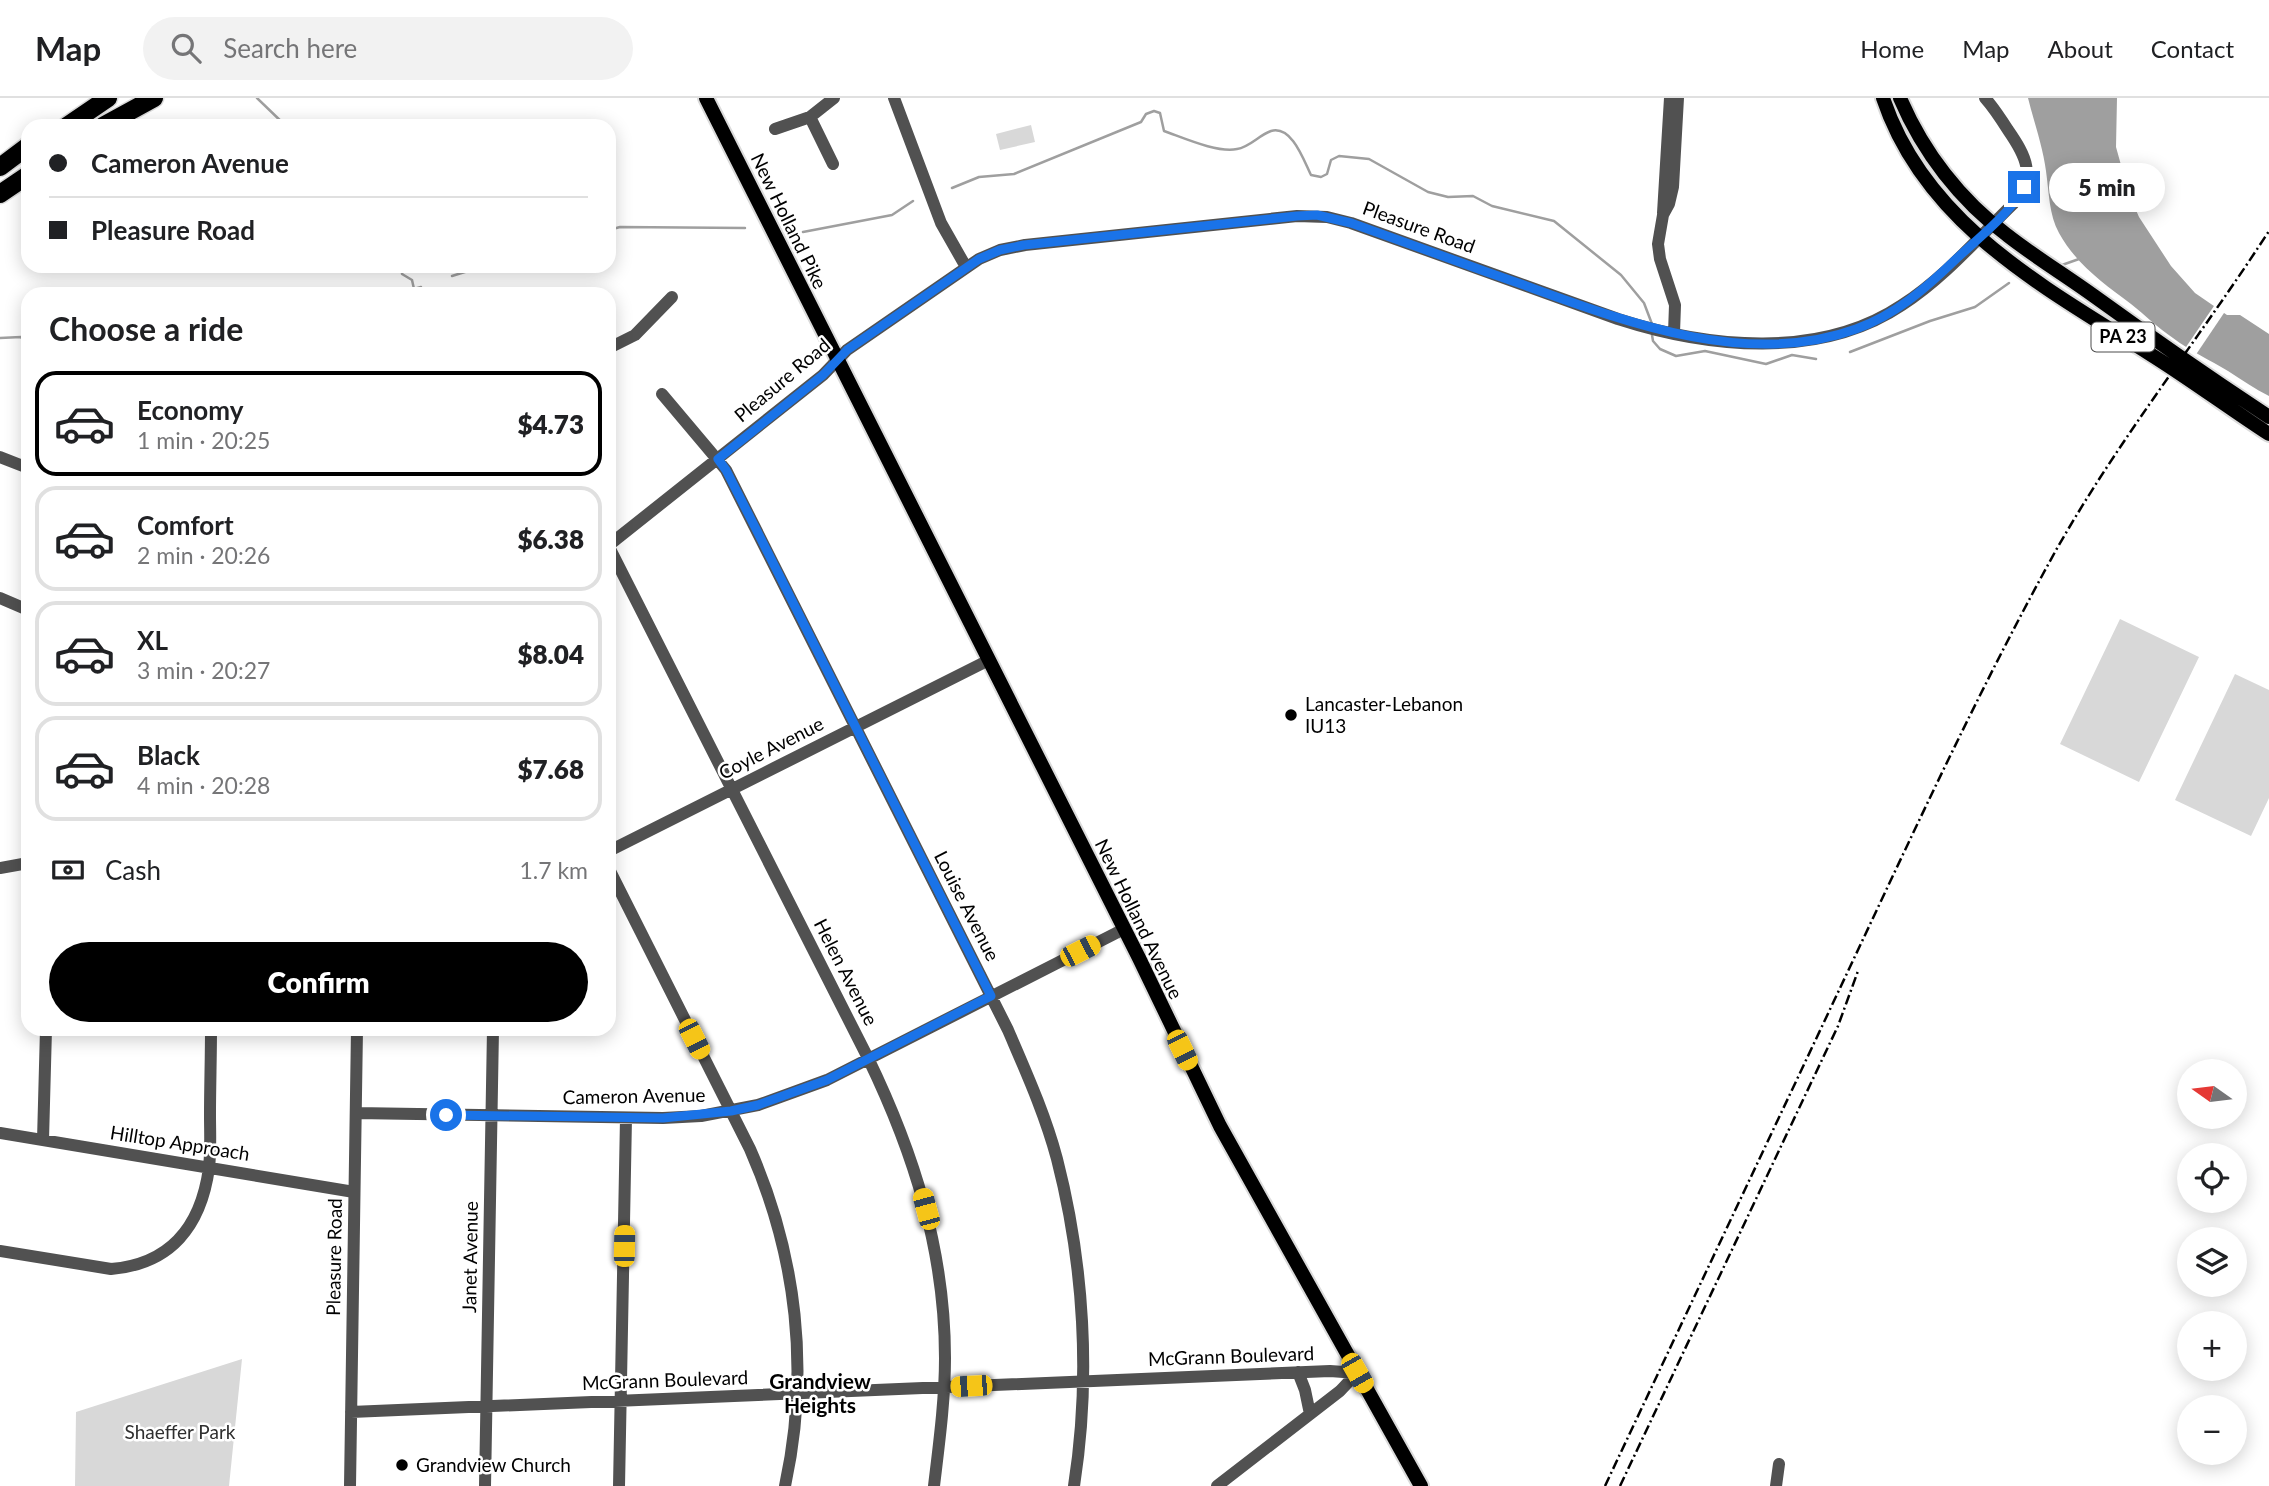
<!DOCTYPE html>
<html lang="en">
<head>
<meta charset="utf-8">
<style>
	:root { --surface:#fff; --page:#f2f2f2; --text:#202124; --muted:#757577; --line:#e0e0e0; --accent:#000 }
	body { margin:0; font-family:Lato,sans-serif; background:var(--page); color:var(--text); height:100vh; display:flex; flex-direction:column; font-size:26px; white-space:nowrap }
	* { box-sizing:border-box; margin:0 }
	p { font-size:23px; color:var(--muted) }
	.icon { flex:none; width:38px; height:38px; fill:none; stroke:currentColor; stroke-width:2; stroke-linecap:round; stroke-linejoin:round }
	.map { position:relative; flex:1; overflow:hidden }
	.sheet { position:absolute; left:21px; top:189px; width:595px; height:749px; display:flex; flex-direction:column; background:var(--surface); border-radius:21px; box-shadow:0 4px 18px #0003 }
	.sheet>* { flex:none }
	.top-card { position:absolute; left:21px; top:21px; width:595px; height:154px; border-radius:21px; box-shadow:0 4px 18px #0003; display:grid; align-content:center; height:154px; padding:0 28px; background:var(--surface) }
	.needle { width:46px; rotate:284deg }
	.fabs { position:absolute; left:2177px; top:961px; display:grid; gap:14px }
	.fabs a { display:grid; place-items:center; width:70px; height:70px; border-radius:50%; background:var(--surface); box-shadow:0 4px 18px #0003; font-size:35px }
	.end { position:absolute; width:32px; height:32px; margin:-16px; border:9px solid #1a73e8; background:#fff; box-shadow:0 0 0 4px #fff }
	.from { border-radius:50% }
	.bubble { position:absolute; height:49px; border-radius:24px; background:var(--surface); box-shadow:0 4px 18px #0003; font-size:23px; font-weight:800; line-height:49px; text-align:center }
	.car { position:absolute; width:21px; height:42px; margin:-21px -10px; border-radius:9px; box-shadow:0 0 5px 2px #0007; background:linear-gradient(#f5c518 24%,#345 0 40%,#f5c518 0 76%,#345 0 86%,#f5c518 0) }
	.top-card b { display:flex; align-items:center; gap:24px; height:66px; font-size:26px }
	.top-card b+b { border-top:2px solid var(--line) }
	.top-card i { width:18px; height:18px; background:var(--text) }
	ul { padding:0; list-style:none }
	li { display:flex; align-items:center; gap:21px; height:105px; margin:0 14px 10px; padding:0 14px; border:4px solid var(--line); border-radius:21px }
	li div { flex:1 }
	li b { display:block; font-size:26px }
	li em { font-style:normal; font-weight:800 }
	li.on { border-color:var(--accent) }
	li>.icon { width:63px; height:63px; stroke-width:1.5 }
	h2 { padding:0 28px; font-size:32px; line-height:84px }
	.pay { display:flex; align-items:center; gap:18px; height:77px; padding:0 28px; font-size:26px }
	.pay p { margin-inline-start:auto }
	.button { display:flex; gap:14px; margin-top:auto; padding:14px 28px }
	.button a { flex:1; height:80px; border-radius:42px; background:var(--accent); color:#fff; font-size:28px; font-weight:800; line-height:80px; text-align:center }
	header { display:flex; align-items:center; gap:42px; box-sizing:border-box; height:98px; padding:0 35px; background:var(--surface); border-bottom:2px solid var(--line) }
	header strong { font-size:33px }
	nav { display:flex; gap:38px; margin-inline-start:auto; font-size:24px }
	.search { width:490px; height:63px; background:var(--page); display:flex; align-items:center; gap:18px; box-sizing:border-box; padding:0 24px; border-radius:38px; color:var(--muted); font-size:26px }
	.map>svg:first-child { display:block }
</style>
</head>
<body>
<header>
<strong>Map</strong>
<div class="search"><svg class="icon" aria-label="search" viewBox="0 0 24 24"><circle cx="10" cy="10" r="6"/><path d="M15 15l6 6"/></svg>Search here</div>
<nav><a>Home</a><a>Map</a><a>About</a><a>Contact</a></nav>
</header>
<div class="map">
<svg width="2269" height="1388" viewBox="0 0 2269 1388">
	<rect width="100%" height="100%" fill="#fff"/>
	<!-- green -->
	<path fill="#d8d8d8" d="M1031,27L1035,44L1000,52L996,36Z
		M2120,521L2199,559L2139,684L2060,646Z
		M2235,576L2269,592V700L2251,738L2175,702Z
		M242,1261L229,1388H75L76,1314Z"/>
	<!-- water -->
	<path fill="#9f9f9f" d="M2028,0H2117L2116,49L2129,96L2139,119L2171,168L2195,195L2227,217H2240L2269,236V298C2255,291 2242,282 2228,273C2210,262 2190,253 2173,240C2158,230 2145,217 2131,206C2103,185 2077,167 2059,135C2049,117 2049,94 2046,73C2043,49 2034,24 2028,0Z"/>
	<!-- pier -->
	<path fill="#fff" d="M2216,205L2226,212L2195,258L2184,252Z"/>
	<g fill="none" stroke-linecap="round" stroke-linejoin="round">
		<!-- stream -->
		<path stroke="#9f9f9f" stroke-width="2.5" d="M257,0L286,28
			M952,90L979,79L1014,76L1141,24L1146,16L1154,13L1160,15L1164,33C1184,40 1217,55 1237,51C1250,49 1259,37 1271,33C1292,27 1304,63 1311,77L1321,79L1327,76L1331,62L1339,58L1369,61L1428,94L1448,99L1473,98L1492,108L1554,123L1621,177L1644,205L1652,226
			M609,132L620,129L745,130
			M803,134L892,117L913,103
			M2062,167L2079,161
			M399,168L402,171V176L412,182L414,191
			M452,178L484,168
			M412,196L414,191L421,189
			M1652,237L1653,243L1660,251L1676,258L1705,253L1766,266L1792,257L1816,261
			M0,240L21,239L28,249
			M1850,254L1930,223L1975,209L2009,185"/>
		<defs>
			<path id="major" d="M706,0L1139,860L1220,1028L1421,1388
				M1883,0C1925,126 2044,189 2150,256C2190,281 2229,310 2269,336
				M1900,0C1923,54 1960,102 2007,137C2035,159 2065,177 2094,198C2152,240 2210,280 2269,319"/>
			<path id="highway" d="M67,28L108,0
				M103,28L154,0
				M0,69L28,48
				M0,96L28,77"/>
		</defs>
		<!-- major casing -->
		<use href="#major" stroke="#dbdbdb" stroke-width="18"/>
		<!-- highway casing -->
		<use href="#highway" stroke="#dbdbdb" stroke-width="21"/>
		<!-- minor -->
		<path stroke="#515151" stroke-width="12" d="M894,0L941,125L966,169
			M810,19L833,66
			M775,31L810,19L834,0
			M1663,115L1670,0
			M1674,235L1675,207L1660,161L1658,146L1663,117L1669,106L1673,89L1678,0
			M609,250L635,237L672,199
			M662,296L726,372L1008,932C1026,974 1045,1016 1057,1061C1084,1166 1091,1280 1074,1388
			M0,359L28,370
			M609,447L823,277L847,252L979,161L1000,152L1025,147L1297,118L1327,119L1351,125L1618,221C1708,250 1820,262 1902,207C1944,180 1978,140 2013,106C2037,78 2026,58 2008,32C2001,21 1994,10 1985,0
			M609,449L868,960C914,1055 945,1153 945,1260C945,1302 939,1346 934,1388
			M0,500L28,512
			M609,753L989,562
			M0,770L28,765
			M609,771L750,1051C797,1158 810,1273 785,1388
			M356,1015L663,1020L701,1018L758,1007L827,982L1124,831
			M0,1035L354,1094
			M43,1042L46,931
			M0,1153L111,1171C171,1166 201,1128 209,1070C211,1053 210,1034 210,1017C210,988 211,960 211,931
			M1298,1274L1305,1292L1310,1316
			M351,1314L1330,1273L1357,1275
			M350,1388L357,931
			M485,1388L493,931
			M619,1388L626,1020
			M1217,1388L1340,1293L1357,1275
			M1776,1388L1779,1366"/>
		<!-- major -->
		<use href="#major" stroke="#000" stroke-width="14"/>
		<!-- highway -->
		<use href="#highway" stroke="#000" stroke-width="18"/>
		<!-- rail -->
		<path stroke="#000" stroke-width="2.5" stroke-dasharray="10 3.5 2 3.5" stroke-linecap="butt" d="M1605,1388C1686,1216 1768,1043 1849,871C1915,731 1980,590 2055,454C2118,342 2199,241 2269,133
			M1620,1388L1838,928L1858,873"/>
	</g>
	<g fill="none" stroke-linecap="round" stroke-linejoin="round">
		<!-- route -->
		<path stroke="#1a73e8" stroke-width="9" d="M446,1017L663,1020L731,1013L758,1007L827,982L991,898L756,431L726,372L718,361L823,277L847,252L979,161L1000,152L1024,147L1297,118L1317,117L1351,125C1407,145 1464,166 1521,186C1623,223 1747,271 1856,231C1895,217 1925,191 1955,162C1975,143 2013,113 2024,89"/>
	</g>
	<!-- markers -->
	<g fill="#000" stroke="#fff" stroke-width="2.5">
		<circle cx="1291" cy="617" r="7"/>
		<circle cx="402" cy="1367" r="7"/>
	</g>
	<g text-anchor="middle" stroke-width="5" stroke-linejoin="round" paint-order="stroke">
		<!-- shield labels -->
		<rect fill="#fff" stroke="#4c4c4c" stroke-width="2" x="2091.5" y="224.5" width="63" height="29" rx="5"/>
		<g font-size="18" font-weight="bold" fill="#000">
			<text x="2123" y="245">PA 23</text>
		</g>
		<!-- street labels -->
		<g font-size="19" fill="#000" stroke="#fff">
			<text transform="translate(789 123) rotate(64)" y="7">New Holland Pike</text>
			<text transform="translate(1419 129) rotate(20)" y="7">Pleasure Road</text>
			<text transform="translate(782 282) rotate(-40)" y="7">Pleasure Road</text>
			<text transform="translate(771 650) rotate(-27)" y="7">Coyle Avenue</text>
			<text transform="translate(967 808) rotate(63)" y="7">Louise Avenue</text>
			<text transform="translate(1139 821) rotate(64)" y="7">New Holland Avenue</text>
			<text transform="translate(846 874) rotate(63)" y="7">Helen Avenue</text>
			<text transform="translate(634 998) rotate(-1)" y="7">Cameron Avenue</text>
			<text transform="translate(180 1045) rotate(9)" y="7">Hilltop Approach</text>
			<text transform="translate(334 1159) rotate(-89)" y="7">Pleasure Road</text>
			<text transform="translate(470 1159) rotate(-89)" y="7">Janet Avenue</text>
			<text transform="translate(1231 1258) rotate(-2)" y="7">McGrann Boulevard</text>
			<text transform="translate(665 1282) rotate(-2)" y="7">McGrann Boulevard</text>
		</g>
		<!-- poi labels -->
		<g font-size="19" fill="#000" stroke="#fff" text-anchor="start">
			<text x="1305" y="613">Lancaster-Lebanon<tspan x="1305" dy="22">IU13</tspan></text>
			<text x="416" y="1374">Grandview Church</text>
		</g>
		<!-- park labels -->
		<g font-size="19" fill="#2f2f2f" stroke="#fff">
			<text x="180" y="1341">Shaeffer Park</text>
		</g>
		<!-- neighbourhood labels -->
		<g font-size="21" font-weight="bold" fill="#000" stroke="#fff">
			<text x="820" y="1291">Grandview<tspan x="820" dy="24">Heights</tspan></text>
		</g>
	</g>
</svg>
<div class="fabs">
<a><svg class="needle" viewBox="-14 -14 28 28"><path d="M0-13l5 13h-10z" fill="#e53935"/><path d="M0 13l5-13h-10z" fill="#757577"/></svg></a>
<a><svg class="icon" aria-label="locate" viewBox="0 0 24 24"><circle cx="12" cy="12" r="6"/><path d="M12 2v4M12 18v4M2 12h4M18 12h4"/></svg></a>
<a><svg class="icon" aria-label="layers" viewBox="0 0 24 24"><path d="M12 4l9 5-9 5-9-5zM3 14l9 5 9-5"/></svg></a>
<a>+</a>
<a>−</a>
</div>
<i class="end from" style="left:446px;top:1017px"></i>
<i class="end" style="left:2024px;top:89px"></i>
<div class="bubble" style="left:2049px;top:65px;width:116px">5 min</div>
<i class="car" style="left:1080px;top:853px;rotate:63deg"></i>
<i class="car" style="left:694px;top:941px;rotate:153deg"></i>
<i class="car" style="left:1182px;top:952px;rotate:154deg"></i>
<i class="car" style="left:926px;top:1111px;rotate:345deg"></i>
<i class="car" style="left:624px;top:1148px;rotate:1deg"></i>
<i class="car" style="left:1357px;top:1275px;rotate:150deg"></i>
<i class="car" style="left:971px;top:1288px;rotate:267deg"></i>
<div class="top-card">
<b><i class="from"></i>Cameron Avenue</b>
<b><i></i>Pleasure Road</b>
</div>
<section class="sheet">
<h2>Choose a ride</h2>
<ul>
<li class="on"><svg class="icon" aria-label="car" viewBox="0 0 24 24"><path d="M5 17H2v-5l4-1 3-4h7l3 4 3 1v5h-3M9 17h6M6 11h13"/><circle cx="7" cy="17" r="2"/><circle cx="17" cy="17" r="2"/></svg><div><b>Economy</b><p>1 min · 20:25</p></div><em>$4.73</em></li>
<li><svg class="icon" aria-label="car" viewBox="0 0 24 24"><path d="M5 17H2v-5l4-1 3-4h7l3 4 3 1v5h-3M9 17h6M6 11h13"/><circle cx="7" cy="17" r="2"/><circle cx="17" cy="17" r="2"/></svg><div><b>Comfort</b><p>2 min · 20:26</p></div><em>$6.38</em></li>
<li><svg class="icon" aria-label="car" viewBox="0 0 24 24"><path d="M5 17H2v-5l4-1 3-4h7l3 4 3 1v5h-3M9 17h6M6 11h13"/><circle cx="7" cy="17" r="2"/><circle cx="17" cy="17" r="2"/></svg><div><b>XL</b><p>3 min · 20:27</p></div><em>$8.04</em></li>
<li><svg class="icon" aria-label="car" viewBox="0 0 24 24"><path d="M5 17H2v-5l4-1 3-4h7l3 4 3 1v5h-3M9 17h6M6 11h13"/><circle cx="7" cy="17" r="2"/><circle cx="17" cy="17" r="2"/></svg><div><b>Black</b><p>4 min · 20:28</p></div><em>$7.68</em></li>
</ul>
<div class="pay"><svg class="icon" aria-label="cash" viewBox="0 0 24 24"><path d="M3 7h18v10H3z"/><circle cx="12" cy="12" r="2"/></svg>Cash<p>1.7 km</p></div>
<div class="button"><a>Confirm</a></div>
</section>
</div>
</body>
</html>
